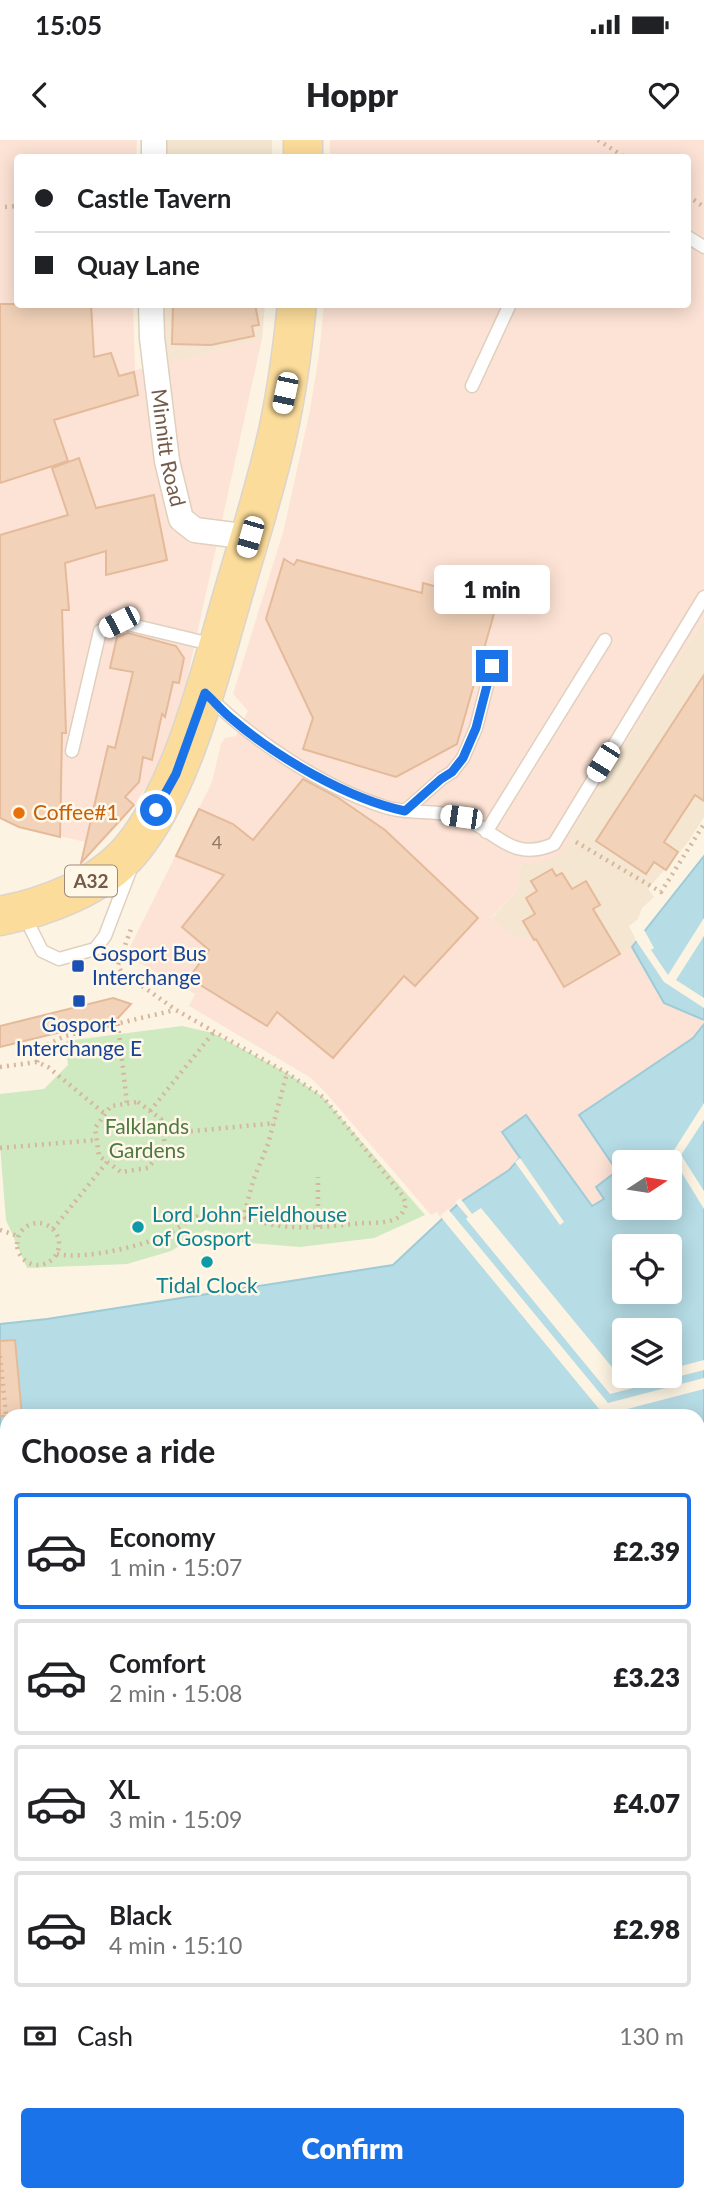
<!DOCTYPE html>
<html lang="en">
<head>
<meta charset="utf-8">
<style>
	:root { --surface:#fff; --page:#f6f6f6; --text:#202124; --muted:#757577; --line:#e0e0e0; --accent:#1a73e8 }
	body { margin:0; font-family:Lato,sans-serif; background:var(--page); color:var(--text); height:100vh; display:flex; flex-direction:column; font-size:26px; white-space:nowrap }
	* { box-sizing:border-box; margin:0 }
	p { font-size:23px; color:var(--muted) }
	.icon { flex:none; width:38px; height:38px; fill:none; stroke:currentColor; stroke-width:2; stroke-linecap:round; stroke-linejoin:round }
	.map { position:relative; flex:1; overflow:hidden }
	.sheet { position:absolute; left:0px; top:1269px; width:705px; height:793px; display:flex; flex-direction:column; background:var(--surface); border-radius:21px 21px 0 0; box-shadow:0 4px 18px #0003 }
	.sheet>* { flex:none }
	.hud { position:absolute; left:14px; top:14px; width:677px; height:154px; border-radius:7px; box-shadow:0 4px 18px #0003; display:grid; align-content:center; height:154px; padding:0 21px; background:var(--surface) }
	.needle { width:46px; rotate:78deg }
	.fabs { position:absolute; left:612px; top:1010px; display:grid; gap:14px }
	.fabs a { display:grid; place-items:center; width:70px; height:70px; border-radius:7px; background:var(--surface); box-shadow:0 4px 18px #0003; font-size:35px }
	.end { position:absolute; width:32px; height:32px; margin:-16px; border:9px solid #1a73e8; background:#fff; box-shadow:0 0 0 4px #fff }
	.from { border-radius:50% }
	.bubble { position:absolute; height:49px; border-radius:7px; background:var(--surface); box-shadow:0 4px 18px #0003; font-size:23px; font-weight:800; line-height:49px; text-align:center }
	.car { position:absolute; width:21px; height:42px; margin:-21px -10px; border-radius:9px; box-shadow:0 0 5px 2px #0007; background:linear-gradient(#fff 24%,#345 0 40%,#fff 0 76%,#345 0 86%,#fff 0) }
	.hud b { display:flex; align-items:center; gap:24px; height:66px; font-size:26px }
	.hud b+b { border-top:2px solid var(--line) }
	.hud i { width:18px; height:18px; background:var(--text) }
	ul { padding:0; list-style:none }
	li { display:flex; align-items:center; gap:21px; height:116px; margin:0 14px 10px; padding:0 7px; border:4px solid var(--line); border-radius:7px }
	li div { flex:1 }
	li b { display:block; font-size:26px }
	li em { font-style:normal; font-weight:800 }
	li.on { border-color:var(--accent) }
	li>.icon { width:63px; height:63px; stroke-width:1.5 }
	h2 { padding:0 21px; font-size:32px; line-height:84px }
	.pay { display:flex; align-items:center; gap:18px; height:77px; padding:0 21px; font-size:26px }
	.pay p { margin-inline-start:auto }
	.button { display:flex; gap:14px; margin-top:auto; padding:14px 21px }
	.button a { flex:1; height:80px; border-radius:7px; background:var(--accent); color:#fff; font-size:28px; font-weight:800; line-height:80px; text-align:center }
	.status { display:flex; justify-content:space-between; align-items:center; height:49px; padding:0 35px; background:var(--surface); direction:ltr }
	.status svg { height:19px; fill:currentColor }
	header { display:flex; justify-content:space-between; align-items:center; height:91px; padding:0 21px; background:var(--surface); font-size:32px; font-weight:800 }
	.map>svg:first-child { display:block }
</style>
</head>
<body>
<div class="status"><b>15:05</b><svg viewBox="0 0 49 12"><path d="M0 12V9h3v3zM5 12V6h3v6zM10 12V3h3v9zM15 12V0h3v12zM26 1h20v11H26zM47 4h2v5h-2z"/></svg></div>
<header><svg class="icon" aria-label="back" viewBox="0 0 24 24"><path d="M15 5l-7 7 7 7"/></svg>Hoppr<svg class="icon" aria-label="heart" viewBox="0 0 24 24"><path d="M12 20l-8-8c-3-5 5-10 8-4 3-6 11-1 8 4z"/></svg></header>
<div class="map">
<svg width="704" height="2060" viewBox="0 0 704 2060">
	<rect width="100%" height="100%" fill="#fcf3e2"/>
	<!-- residential -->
	<path fill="#f4e6d0" d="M167,0H272V17L166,18Z
		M161,165H265L262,199L162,224Z
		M704,479V677L688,702L648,749L654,757L642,768L638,779L629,786L637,802L632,807L564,847L536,799L512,796L492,778L517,751L521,723H538L572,700L567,698Z"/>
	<!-- commercial -->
	<path fill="#fde3d5" d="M0,0H137L136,17L18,18V164L133,165L135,230L262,199L186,544L166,608L147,646L127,675L99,705L19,687L0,678Z
		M330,0H704V479L568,697L572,701L559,715L548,720L538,723H521L517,751L492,777L512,796L536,799L564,847L632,807L664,863L704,880V884L693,898L579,975L618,1031L604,1059L591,1067L502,992L520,1018L509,1030L459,1063L442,1080L437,1072L431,1075L326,953L311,938L189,866L195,854L126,815L212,642L221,604L225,598L236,596L248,571L233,554L284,389L310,270L319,215L324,165L688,164V18H330Z"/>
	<!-- green -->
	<path fill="#cfe9c0" d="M182,886L213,893L287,933L323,957L425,1075L374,1098L300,1107L237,1102L206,1090L171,1111L127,1124L27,1128L6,1080L0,1005V954L44,949L68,925L66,901Z"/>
	<!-- water -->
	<path fill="#b6dce5" stroke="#9dcbd7" stroke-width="2" fill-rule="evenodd" d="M704,716V880L664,863L632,807Z
		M704,884V2060H0V1184L47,1179L393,1125L459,1063L509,1030L520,1018L502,992L526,975L592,1066L604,1059L596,1047L617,1031L579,975L693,898ZM625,1022H670V1068H625ZM625,1106H670V1152H625ZM625,1190H670V1236H625ZM7,1276H698V2054H7Z"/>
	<!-- pier -->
	<path fill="#fcf3e2" d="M704,778V796L676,840L704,858V868L664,842L635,799L643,788L654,808L651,810L668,835Z
		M704,963V980L681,1015L704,1051V1069L671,1015Z
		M520,1018L564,1082L560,1085L515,1022Z
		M460,1058L472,1074L481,1068L616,1232L614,1236L620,1242L644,1236H670V1229L704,1220V1230L610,1254L466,1079L468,1077L455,1062Z
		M448,1069L608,1263L704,1238V1249L604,1275L440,1076Z"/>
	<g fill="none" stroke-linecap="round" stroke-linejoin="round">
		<!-- ferry -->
		<path stroke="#427887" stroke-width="2" stroke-dasharray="9 7" stroke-linecap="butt" d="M666,2054L671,2060"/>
	</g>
	<!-- building -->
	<path fill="#f2d3b9" stroke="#e4ba9a" stroke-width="2" d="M0,164H91L94,217L111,213L119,236L134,232L138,255L54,280L68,321L0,343Z
		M173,164H255L259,185L252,186L254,196L211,205L172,204Z
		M79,318L96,368L154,355L167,420L106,435V411L65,423L69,470H62L66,593H62L60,697L19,687L0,678V395L68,375L52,328Z
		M284,419L294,425L297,420L422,453L423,443L497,463L457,604L396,637L303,609L313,578L266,479Z
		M128,493L176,506L184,518L179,543L173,542L165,577L162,574L152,620L143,617L139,642L125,657L134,665L81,723L108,606L115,608L133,532L110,528L117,497Z
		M704,535V661L695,655L664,702L678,712L666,730L654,722L646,734L596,701Z
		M303,639L337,657L385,690L478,778L415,846L404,836L333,918L277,872L267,886L189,838L209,810L182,787L224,735L176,716L199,669L233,684L253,700Z
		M552,729L556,736L562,733L572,749L586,741L600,765L593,769L620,814L564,847L536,799L534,800L523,781L535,774L526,758L537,751L531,741Z
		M113,858L131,864L118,878L0,907V886Z
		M15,1200L22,1276H0V1201Z"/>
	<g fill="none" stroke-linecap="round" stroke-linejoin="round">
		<defs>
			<path id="service" d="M688,97L704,107
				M472,246L510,164
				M210,558C254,601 323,647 382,666C407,675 436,669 461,677C497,690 510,723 554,704L704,457
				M72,611L100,491L119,482L215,505
				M405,671L441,639L452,632L463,618L476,588L492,526
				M486,692L605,500
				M28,775L31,789L42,811L59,819L95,809L105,796L131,728"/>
			<g id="minor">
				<path d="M154,0V18"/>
				<path id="s1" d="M151,164L152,198L167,321L181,379L195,390L250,397"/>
			</g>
			<path id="primary" d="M303,0V18
				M0,776C46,767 100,747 131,710C180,651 206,549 227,475C242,422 259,370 272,317C285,267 292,215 297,164"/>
		</defs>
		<!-- service casing -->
		<use href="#service" stroke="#e0d0be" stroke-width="15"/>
		<!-- minor casing -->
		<use href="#minor" stroke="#e0d0be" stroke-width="27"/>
		<!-- primary casing -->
		<use href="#primary" stroke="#dbd4cf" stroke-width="41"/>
		<!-- path -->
		<path stroke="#d6b69d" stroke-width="4.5" stroke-dasharray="2 5" stroke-linecap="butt" d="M598,0L626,18
			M688,56L704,67
			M5,67L18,66
			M576,702L661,752L704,684
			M118,884L127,964
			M37,922L43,907L65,896L175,870
			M0,927L37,922L48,927L105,974
			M138,962L161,979L165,1006L148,1028L121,1032L99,1016L95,988L111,966Z
			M150,971L213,893
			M163,994L275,983
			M0,1008L96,1000
			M243,1079L253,1041L268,1004L287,933
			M17 1104a21 21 0 1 1 42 0a21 21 0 1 1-42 0Z
			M318,1087V1037
			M53,1089L107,1022
			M0,1090L18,1096
			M57,1114C83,1120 147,1106 171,1092C184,1085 198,1072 214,1073C237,1073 259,1084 282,1086C308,1089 335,1086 362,1083C372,1083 384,1083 393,1080C401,1077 404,1071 406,1064L403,1056L323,957L287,933L176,870L121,831L118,825L131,789
			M0,1216L7,1285"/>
		<!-- service -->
		<use href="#service" stroke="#fff" stroke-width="12"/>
		<!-- minor -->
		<use href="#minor" stroke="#fff" stroke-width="24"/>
		<!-- primary -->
		<use href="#primary" stroke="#fbdc9a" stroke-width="38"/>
	</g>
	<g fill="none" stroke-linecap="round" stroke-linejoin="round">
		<!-- route -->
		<path stroke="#1a73e8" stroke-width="9" d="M156,670L176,634L205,553C214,561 222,571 232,579C276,617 348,659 405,671L441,639L452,632L463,618L476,588L492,526"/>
	</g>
	<!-- markers -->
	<circle fill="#e8710a" stroke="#fff7e8" stroke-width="2.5" cx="19" cy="673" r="7"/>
	<g fill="#1a4fb4" stroke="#fff7e8" stroke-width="2.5">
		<rect x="71" y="819" width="14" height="14" rx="3.5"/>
		<rect x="72" y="854" width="14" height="14" rx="3.5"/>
	</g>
	<g fill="#0f9aa8" stroke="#fff7e8" stroke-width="2.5">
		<circle cx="138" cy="1087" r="7"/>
		<circle cx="207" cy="1122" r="7"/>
	</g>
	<g text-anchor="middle" stroke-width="5" stroke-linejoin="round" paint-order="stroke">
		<!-- number labels -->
		<g font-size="18" fill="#947864">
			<text x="217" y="709">4</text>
		</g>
		<!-- shield labels -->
		<rect fill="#fff7e8" stroke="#9e8978" stroke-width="2" x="65" y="725.5" width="52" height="31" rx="5"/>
		<g font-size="19" font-weight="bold" fill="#745a48">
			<text x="91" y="748">A32</text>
		</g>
		<!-- street labels -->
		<g font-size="21" fill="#745a48" stroke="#fff7e8">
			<text dy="7" stroke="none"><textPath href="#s1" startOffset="145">Minnitt Road</textPath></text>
		</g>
		<!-- food labels -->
		<g font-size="21" fill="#c56008" stroke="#fff7e8" text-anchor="start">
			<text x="33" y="680">Coffee#1</text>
		</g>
		<!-- transit labels -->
		<g font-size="21" fill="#164399" stroke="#fff7e8" text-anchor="start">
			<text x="92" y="821">Gosport Bus<tspan x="92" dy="24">Interchange</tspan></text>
			<text x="79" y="892" text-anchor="middle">Gosport<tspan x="79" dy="24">Interchange E</tspan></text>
		</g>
		<!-- park labels -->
		<g font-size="21" fill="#4e7941" stroke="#fff7e8">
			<text x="147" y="994">Falklands<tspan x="147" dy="24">Gardens</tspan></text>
		</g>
		<!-- culture labels -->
		<g font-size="21" fill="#0d838f" stroke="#fff7e8" text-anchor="start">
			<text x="152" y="1082">Lord John Fieldhouse<tspan x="152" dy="24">of Gosport</tspan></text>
			<text x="207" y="1153" text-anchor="middle">Tidal Clock</text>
		</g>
	</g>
</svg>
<div class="fabs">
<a><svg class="needle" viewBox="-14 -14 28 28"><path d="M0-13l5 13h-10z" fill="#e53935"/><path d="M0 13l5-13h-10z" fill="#757577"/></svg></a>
<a><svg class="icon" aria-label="locate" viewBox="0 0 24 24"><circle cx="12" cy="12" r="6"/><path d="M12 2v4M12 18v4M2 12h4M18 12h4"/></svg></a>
<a><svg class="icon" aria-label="layers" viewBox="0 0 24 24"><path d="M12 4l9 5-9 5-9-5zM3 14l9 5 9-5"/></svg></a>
</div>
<i class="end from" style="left:156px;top:670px"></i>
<i class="end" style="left:492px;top:526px"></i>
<div class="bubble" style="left:434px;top:425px;width:116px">1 min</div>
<i class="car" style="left:285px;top:253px;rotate:192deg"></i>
<i class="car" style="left:250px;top:397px;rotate:196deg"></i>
<i class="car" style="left:119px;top:482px;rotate:243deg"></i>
<i class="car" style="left:603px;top:622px;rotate:212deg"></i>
<i class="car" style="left:461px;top:677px;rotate:278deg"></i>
<div class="hud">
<b><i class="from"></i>Castle Tavern</b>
<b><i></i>Quay Lane</b>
</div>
<section class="sheet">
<h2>Choose a ride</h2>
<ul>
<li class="on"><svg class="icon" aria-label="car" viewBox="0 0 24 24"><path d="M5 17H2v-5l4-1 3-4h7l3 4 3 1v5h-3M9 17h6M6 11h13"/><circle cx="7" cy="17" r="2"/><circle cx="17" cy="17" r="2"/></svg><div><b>Economy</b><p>1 min · 15:07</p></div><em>£2.39</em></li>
<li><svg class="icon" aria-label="car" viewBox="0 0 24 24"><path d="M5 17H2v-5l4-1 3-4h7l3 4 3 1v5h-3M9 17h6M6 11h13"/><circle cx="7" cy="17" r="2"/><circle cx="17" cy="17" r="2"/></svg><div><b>Comfort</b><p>2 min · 15:08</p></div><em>£3.23</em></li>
<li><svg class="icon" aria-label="car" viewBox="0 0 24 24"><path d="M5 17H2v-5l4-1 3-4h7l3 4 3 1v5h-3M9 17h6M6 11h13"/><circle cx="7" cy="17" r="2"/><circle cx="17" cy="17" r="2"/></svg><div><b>XL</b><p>3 min · 15:09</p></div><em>£4.07</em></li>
<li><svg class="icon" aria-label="car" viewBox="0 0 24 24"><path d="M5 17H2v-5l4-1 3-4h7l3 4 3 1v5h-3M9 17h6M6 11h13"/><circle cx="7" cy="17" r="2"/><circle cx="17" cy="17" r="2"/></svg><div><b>Black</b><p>4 min · 15:10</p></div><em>£2.98</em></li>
</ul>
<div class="pay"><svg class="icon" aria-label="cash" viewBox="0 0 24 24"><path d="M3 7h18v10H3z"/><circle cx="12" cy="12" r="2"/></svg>Cash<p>130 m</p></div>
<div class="button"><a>Confirm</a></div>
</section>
</div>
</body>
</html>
